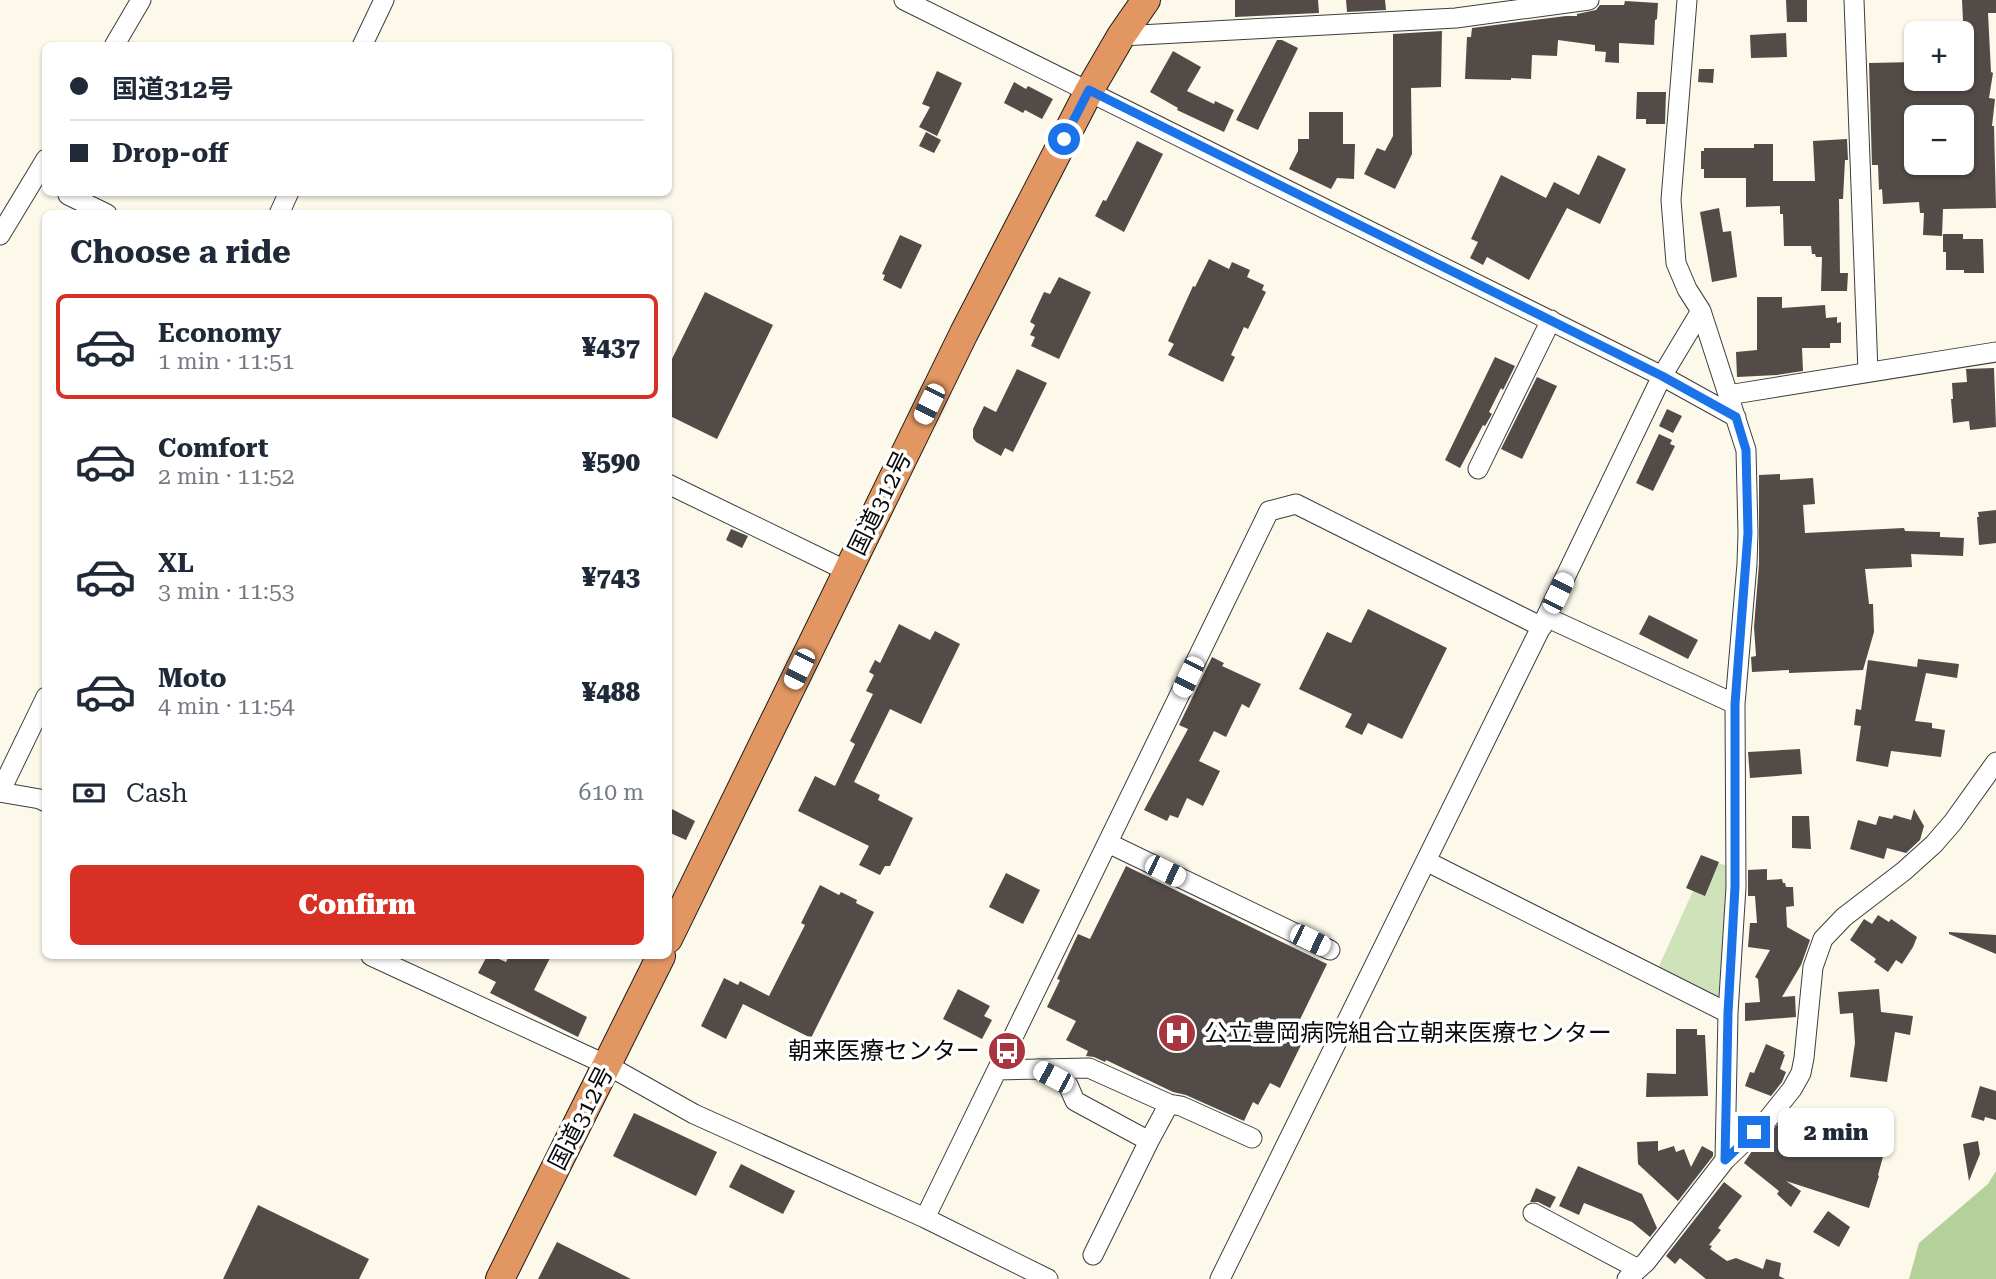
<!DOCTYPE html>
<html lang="en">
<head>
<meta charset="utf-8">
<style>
	:root { --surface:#fff; --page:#f2f2f3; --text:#1f2937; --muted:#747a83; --line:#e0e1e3; --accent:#d93025 }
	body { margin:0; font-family:"Roboto Serif","Noto Sans JP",serif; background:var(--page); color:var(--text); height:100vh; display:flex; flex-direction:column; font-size:26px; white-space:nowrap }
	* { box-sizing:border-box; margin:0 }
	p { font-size:23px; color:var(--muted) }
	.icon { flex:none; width:38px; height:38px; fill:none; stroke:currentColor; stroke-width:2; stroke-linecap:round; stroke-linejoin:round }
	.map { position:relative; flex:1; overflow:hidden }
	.panel { position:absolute; left:42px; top:210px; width:630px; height:749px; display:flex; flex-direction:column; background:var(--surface); border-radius:10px; box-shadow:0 2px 5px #0004 }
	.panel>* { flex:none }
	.banner { position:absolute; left:42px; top:42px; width:630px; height:154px; border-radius:10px; box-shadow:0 2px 5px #0004; display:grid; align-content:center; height:154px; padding:0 28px; background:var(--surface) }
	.tools { position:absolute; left:1904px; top:21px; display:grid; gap:14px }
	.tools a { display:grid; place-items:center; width:70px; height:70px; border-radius:10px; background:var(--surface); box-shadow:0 2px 5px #0004; font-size:35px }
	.end { position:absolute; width:32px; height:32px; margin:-16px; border:9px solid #1a73e8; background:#fff; box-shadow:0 0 0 4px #fff }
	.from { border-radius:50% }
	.bubble { position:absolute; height:49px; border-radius:10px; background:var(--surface); box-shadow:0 2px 5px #0004; font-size:23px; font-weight:800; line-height:49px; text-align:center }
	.car { position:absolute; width:21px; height:42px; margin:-21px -10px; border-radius:9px; box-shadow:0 0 5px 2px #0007; background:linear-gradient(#fff 24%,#345 0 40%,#fff 0 76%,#345 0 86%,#fff 0) }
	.banner b { display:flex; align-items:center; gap:24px; height:66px; font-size:26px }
	.banner b+b { border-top:2px solid var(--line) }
	.banner i { width:18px; height:18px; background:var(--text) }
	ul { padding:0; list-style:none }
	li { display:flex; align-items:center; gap:21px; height:105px; margin:0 14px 10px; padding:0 14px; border:4px solid transparent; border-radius:10px }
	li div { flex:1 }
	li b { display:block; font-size:26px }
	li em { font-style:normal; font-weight:800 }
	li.active { border-color:var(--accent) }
	li>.icon { width:63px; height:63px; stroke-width:1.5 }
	h2 { padding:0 28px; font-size:32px; line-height:84px }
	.pay { display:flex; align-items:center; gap:18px; height:77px; padding:0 28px; font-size:26px }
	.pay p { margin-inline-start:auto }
	.primary-button { display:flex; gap:14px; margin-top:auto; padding:14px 28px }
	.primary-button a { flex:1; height:80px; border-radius:10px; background:var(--accent); color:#fff; font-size:28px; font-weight:800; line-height:80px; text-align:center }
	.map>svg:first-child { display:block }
</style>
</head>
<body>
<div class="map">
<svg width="1996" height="1279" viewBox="0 0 1996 1279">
	<rect width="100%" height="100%" fill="#fcf8ea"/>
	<!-- green -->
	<path fill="#d0e2b9" d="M1707,860L1728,866V1013L1655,975Z"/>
	<!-- forest -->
	<path fill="#b5d19a" d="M1996,1171V1279H1909L1919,1243L1988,1184Z"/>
	<!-- building -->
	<path fill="#524b48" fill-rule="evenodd" d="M1235,0H1318L1319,13L1235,17Z
		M1346,0H1385L1386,10L1347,12Z
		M1786,0H1807V22H1787Z
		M1962,0H1996V13H1988L1991,72L1993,73L1989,98L1995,99L1992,126H1994L1996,208L1943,209L1942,236L1923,235L1924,213H1920L1919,202L1883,204L1882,189L1879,190L1878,165H1872L1869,63L1916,62V79H1963L1964,69H1968L1965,21H1963ZM1916,117H1962L1964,130L1966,129V163H1916Z
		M1625,1L1658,3L1657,19L1655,20L1654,45L1619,43V63L1605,62L1606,52L1595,51V45L1558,40L1557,56L1532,55L1531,79L1511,78V80L1465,79L1467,37H1471L1472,28L1566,16H1577V14L1596,10L1600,5H1624Z
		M1442,31L1441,87L1411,88L1412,154L1395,189L1364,174L1377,148L1385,151L1393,136V34Z
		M1786,33L1787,57L1751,58L1750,35Z
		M1277,40H1282L1298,48L1258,130L1236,120Z
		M1173,51L1201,67L1187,91L1214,104L1215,101L1234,110L1224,132L1177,110L1178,108L1150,92Z
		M1699,69H1714L1713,83L1698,82Z
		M937,71L962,83L937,136L919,127L930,107L922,104Z
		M1014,82L1026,89L1028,86L1053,99L1042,119L1025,110L1023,113L1004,103Z
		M1637,92H1666L1665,124H1646V119H1636Z
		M1309,112H1343V144H1355L1354,179L1337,178L1331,189L1289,169L1298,151V139H1309Z
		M926,132L941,140L934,153L919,146Z
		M1847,139L1848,160H1845L1843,199H1839L1840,273H1848L1847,291H1821L1822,257H1816L1815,254H1812L1811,246H1784L1783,214H1780V206L1746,207V178H1704V169H1701V151H1704V148H1754V144H1773V181H1815L1813,141Z
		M1137,141L1163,154L1124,232L1095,216L1103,200L1106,201Z
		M1598,155L1626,169L1600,224L1567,208L1529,280L1487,257L1483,265L1470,258L1478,242L1471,239L1501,175L1546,198L1554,182L1579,195Z
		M1719,208L1723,232L1731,231L1737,277L1712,282L1700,212Z
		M1943,234H1963V239H1983L1984,273H1964V270H1946V252H1943Z
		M900,235L922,245L901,289L883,280L885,275L882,274Z
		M1209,259L1229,269L1232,262L1250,270L1247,277L1264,285L1262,290L1266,292L1248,329L1244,327L1231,355L1235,357L1223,382L1168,355L1174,344L1168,341L1193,286L1195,287Z
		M1059,277L1091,292L1059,359L1031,346L1035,337L1030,335L1035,325L1030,322L1044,292L1050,294Z
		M705,292L773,325L717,439L668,415V367Z
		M1757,297H1782V308L1825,305L1826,318L1837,317V323L1841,322V343H1830V348H1802L1803,371L1777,375L1737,377L1736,352L1757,350Z
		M1495,357L1515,366L1503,390L1501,388L1489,412L1492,414L1485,426L1483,425L1460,468L1445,460Z
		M1994,368L1996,427L1970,430L1969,421L1953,423L1951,399H1953L1952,383L1967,382L1966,369Z
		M1017,369L1047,383L1013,452L1005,448L1001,456L976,442L973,438V429L984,406L996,412Z
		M1537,377L1557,386L1522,459L1501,449Z
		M1667,409L1682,416L1673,433L1659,426Z
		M1659,434L1672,440L1670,444L1675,446L1653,491L1636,483Z
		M1780,474V480L1813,478L1815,504L1803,505L1805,533L1904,528L1905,531L1940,532V537L1964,538L1963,556L1911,554L1912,567L1865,569L1869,604H1873L1874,632L1863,670L1789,673V670L1752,672L1751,657L1756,656L1754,627L1759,564V475Z
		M1996,510V543L1979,545L1977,517H1979L1978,512Z
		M731,529L748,536L742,548L726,540Z
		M1368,609L1447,648L1402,739L1368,723L1362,735L1345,727L1352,714L1299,689L1327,632L1351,643Z
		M1649,615L1698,640L1688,659L1639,634Z
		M899,624L930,640L935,631L960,644L921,724L890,709L854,782L880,795L878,800L913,818L890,866H885L880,875L859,865L869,846L798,811L815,776L835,786L855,744L850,741L873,694L866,691L874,675L869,672L875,660L880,663Z
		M1212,657L1224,663L1222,666L1261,684L1249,708L1242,704L1226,737L1214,731L1199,761L1220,771L1203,806L1187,798L1178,818L1170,815L1167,821L1144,810L1188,729L1179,725Z
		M1918,659L1959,664L1957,678L1926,673L1915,721L1932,723V728L1945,730L1941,757L1891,751L1888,767L1856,761L1861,726L1854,725L1856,709L1861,710L1868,660L1917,667Z
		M1800,749L1802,774L1750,778L1748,752Z
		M668,807L695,821L686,840L668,832Z
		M1914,809L1924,826L1920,840L1906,853L1887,848L1884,859L1850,849L1858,820L1876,825L1879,816L1892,819L1894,815L1911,820Z
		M1792,816H1809L1811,849L1792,848Z
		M1701,855L1719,862L1705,896L1686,888Z
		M1126,866L1327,964L1291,1038L1302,1043L1280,1088L1270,1083L1258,1105L1253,1102L1244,1121L1186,1095L1173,1092L1106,1060L1105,1062L1094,1057L1086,1056L1088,1051L1066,1040L1076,1021L1047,1007L1060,980L1057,979L1078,934L1090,939Z
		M1767,869V880L1782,879L1783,883H1785L1786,887H1793L1794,906L1786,907L1787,927L1810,940L1801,965L1782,997L1795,996L1796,1017L1745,1021V1003L1760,1002L1758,979L1755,977L1770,950L1748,947L1750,923H1757L1755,896H1748V870Z
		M1006,873L1040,890L1023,924L989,907Z
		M820,885L839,895L841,892L857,900L856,903L874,912L811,1038L743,1004L726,1039L701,1026L724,978L738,985L740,981L769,996L805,925L801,923Z
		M1878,915L1889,922L1891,919L1917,937L1913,947L1902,964L1896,960L1888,972L1874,962L1876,959L1850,940L1864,919L1872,924Z
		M1949,932L1996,935V954L1949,934Z
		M487,956H492L506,962L509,956H551L534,990L587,1017L578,1037L490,993L496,982L478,973Z
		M958,989L990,1006L984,1016L992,1020L982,1039L943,1019Z
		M1879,989L1881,1012L1913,1016L1910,1035L1895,1032L1887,1082L1850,1077L1855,1043L1853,1013L1840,1014L1838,992Z
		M1676,1029H1697V1035H1705L1708,1096L1646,1097L1647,1073L1676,1074Z
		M1766,1044L1784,1052L1783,1054L1785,1055L1780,1069L1786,1072L1782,1082L1771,1096L1745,1086L1750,1072L1754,1073Z
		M1980,1086L1996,1091V1120L1985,1117L1984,1121L1971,1117Z
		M634,1113L717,1152L696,1196L613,1156Z
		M1783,1119L1816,1138L1817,1132L1884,1153L1878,1175L1879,1176L1869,1208L1786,1181L1801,1191L1791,1207L1777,1194L1779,1191L1744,1163L1752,1151Z
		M1658,1141V1151L1674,1146L1676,1152L1684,1149L1691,1167L1702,1146L1713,1152V1156L1678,1201L1638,1164L1637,1142Z
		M1978,1141L1980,1154L1969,1181L1963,1144Z
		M741,1164L795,1191L783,1214L729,1187Z
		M1578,1166L1642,1194L1657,1228L1650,1237L1632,1222L1584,1203L1579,1215L1559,1206Z
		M1724,1182L1742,1196L1718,1228L1721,1230L1709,1245L1712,1246L1710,1249L1727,1261L1736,1258L1763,1269L1766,1259L1781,1263L1779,1276L1785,1279H1706L1680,1258L1675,1264L1666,1256Z
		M1536,1188L1556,1197L1550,1208L1538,1202H1530Z
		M258,1205L369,1259L359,1279H223Z
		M1828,1211L1850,1227L1839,1247L1813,1232Z
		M557,1242L631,1279H538Z"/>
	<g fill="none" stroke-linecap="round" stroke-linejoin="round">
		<defs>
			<path id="minor" d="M904,0L1662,376L1736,417
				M1687,0L1671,200L1676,263L1687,289L1701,311L1746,450L1748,533L1747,564L1735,704L1736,887L1728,1013L1725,1160
				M1854,0L1868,372
				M1121,36L1456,18L1589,0
				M114,46L141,0
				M362,46L384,0
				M68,195L107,214
				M279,214L289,192
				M0,235L46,159
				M1728,395L1996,352
				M1478,469L1551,320
				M668,484L847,571
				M1546,617L1735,704
				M0,792L46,697
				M0,792L40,799L46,802
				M1108,843L1330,950
				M1426,861L1728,1013
				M371,956L607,1065L694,1114L925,1218L1048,1279
				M997,1070L1089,1068L1169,1104L1149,1141L1075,1101L1068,1085L1038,1069
				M1169,1104L1181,1106L1252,1138
				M1533,1213L1638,1269
				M925,1218L1269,511L1296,504L1542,627
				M1093,1255L1149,1141
				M1220,1279L1546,617L1662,376L1701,311
				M1627,1279L1646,1262L1725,1160L1768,1119L1792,1089L1801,1073L1804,1058L1813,967L1823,939L1844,917L1904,871L1934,844L1953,822L1996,762"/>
			<path id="highway" d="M668,939L964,333L1089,91L1121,36L1146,0
				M500,1279L661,956"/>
		</defs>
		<!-- minor casing -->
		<use href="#minor" stroke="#3d3d3d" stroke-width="21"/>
		<!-- highway casing -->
		<use href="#highway" stroke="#1b1b1b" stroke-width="30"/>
		<!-- minor -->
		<use href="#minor" stroke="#fff" stroke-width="19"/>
		<!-- highway -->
		<use href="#highway" stroke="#e29763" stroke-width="28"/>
	</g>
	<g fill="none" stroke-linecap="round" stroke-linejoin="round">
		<!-- route -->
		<path stroke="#1a73e8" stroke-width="9" d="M1064,139L1089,90L1662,376L1736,417L1746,450L1748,533L1735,704V887L1728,1013L1725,1160L1754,1132"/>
	</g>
	<!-- icons -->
	<defs>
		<symbol id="hospital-disc" viewBox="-11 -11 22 22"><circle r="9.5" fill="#a83540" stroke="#fff"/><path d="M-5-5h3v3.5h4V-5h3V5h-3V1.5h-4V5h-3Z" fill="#fff"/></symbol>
		<symbol id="bus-disc" viewBox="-11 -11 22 22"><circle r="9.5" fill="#a83540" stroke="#fff"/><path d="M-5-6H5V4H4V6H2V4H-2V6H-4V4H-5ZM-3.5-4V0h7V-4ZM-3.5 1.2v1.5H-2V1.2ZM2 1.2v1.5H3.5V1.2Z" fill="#fff"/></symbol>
	</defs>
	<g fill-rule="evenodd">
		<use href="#hospital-disc" x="1155" y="1011" width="44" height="44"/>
		<use href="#bus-disc" x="985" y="1029" width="44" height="44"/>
	</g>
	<g text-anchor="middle" stroke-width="7" stroke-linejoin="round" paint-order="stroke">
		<!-- street labels -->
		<g font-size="24" fill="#0a0a0a" stroke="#fff">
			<text transform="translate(880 503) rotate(-64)" y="8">国道312号</text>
			<text transform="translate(581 1118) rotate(-63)" y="8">国道312号</text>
		</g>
		<!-- poi labels -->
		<g font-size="24" fill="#0a0a0a" stroke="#fff" text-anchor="start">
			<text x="1204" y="1041">公立豊岡病院組合立朝来医療センター</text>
			<text x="980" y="1059" text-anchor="end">朝来医療センター</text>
		</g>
	</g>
</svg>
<div class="tools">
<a>+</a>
<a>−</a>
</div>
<i class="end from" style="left:1064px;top:139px"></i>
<i class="end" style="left:1754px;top:1132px"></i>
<div class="bubble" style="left:1778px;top:1108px;width:116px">2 min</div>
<i class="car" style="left:929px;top:404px;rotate:206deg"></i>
<i class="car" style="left:1558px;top:593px;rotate:26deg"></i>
<i class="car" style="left:799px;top:669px;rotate:206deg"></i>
<i class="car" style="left:1188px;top:677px;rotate:206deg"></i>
<i class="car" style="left:1165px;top:871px;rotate:116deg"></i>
<i class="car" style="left:1310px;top:940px;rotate:116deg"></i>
<i class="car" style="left:1053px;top:1077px;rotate:298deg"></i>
<div class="banner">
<b><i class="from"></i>国道312号</b>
<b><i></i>Drop-off</b>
</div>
<section class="panel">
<h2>Choose a ride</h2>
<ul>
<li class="active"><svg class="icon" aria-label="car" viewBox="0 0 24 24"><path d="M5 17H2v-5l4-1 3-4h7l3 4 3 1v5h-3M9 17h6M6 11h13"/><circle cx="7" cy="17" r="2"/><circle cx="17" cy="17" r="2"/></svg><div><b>Economy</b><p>1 min · 11:51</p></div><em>¥437</em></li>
<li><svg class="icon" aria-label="car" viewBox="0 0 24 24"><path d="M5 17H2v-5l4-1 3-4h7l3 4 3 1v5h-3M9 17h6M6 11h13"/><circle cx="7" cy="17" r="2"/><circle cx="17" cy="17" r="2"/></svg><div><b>Comfort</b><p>2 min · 11:52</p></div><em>¥590</em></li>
<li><svg class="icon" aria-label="car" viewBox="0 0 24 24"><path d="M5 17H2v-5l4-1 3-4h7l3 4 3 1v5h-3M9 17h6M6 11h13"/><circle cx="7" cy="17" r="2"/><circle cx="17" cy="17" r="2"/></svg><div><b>XL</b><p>3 min · 11:53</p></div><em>¥743</em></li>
<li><svg class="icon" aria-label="car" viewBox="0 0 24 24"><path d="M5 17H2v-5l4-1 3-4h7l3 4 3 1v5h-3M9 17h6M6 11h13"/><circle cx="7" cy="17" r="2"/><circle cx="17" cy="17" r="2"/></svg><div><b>Moto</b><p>4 min · 11:54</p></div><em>¥488</em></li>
</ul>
<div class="pay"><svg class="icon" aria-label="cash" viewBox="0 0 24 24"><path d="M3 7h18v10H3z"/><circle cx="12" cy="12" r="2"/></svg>Cash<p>610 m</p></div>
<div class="primary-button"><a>Confirm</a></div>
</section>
</div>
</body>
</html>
